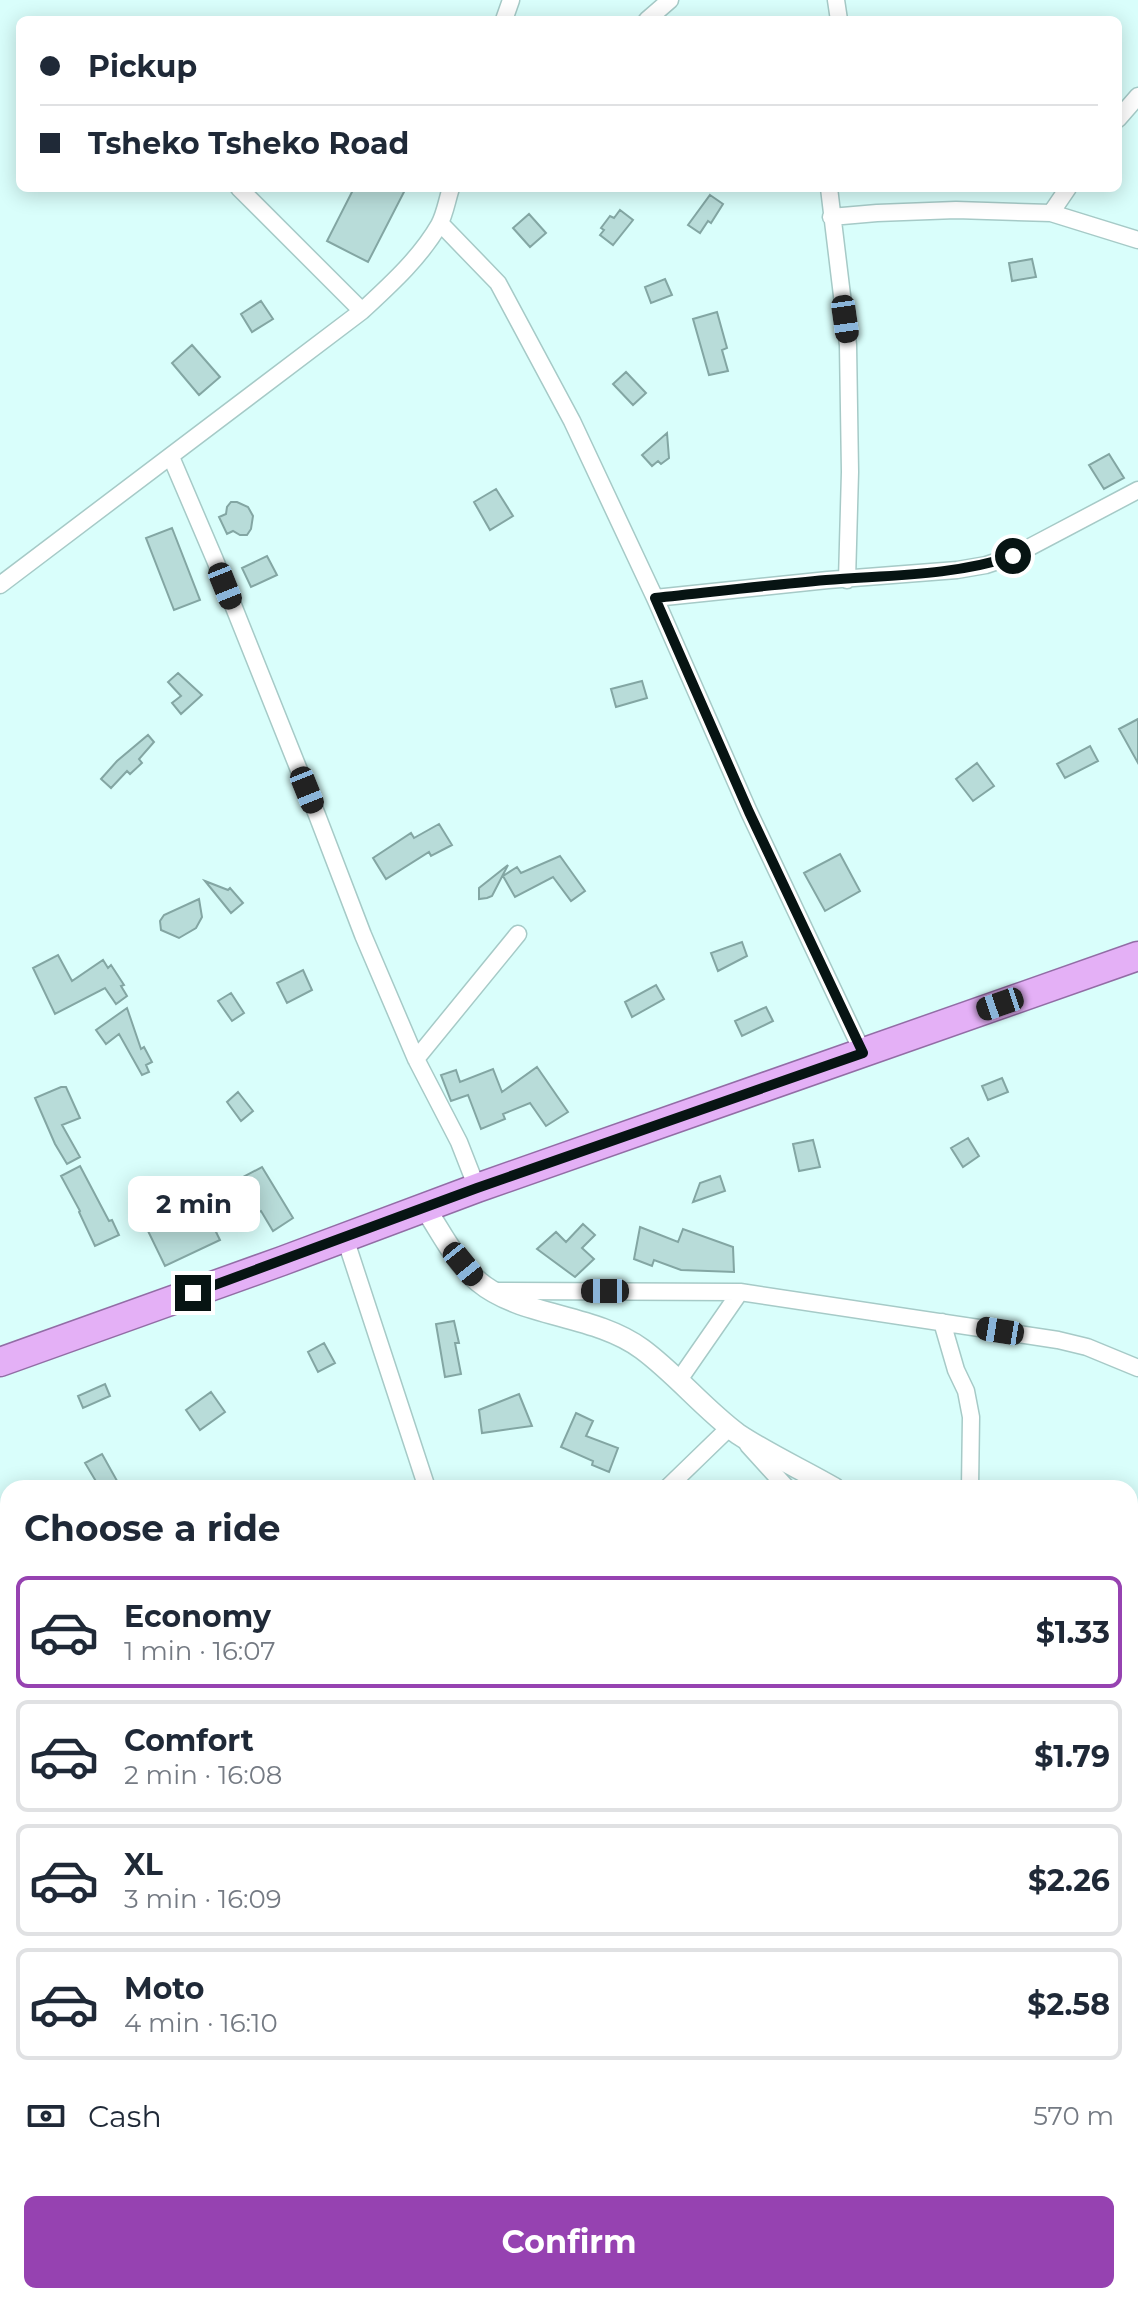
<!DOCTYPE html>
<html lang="en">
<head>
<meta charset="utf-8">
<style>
	:root { --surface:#fff; --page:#f2f2f3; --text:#1f2937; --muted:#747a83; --line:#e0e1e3; --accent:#9642b1 }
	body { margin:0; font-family:Montserrat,sans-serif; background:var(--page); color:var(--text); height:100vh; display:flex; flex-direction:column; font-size:30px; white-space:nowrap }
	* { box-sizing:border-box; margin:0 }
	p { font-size:26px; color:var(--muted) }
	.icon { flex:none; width:44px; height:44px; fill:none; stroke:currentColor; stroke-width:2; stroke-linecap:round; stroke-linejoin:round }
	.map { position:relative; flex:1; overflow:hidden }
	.drawer { position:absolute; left:0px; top:1480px; width:1138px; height:824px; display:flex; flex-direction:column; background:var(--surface); border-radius:24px 24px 0 0; box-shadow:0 4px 20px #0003 }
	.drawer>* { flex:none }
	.banner { position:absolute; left:16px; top:16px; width:1106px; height:176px; border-radius:12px; box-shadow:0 4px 20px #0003; display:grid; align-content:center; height:176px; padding:0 24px; background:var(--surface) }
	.end { position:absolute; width:36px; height:36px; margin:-18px; border:10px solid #071413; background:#fff; box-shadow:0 0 0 4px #fff }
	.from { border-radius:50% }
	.bubble { position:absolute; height:56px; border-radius:12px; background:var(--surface); box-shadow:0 4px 20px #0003; font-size:26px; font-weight:700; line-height:56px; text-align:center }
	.car { position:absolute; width:24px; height:48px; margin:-24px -12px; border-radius:10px; box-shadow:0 0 6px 2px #0007; background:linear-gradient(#222 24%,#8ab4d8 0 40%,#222 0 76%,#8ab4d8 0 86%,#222 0) }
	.banner b { display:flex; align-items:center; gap:28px; height:76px; font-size:30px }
	.banner b+b { border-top:2px solid var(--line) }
	.banner i { width:20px; height:20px; background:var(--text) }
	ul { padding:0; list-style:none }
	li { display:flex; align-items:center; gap:24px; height:112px; margin:0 16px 12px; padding:0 8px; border:4px solid var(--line); border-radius:12px }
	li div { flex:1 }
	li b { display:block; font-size:30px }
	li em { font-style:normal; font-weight:700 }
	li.current { border-color:var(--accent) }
	li>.icon { width:72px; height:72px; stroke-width:1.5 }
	h2 { padding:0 24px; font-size:36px; line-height:96px }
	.pay { display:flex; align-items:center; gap:20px; height:88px; padding:0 24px; font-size:30px }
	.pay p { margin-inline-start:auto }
	.action { display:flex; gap:16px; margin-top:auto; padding:16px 24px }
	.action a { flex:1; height:92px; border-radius:12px; background:var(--accent); color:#fff; font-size:32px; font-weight:700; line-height:92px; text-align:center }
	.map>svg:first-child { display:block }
</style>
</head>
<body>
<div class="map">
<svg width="1138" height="2304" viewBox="0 0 1138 2304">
	<rect width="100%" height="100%" fill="#d9fefb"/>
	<!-- building -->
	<path fill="#b8dcd9" stroke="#83a6a3" stroke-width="2" d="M354,188H406L368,262L327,241Z
		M710,195L723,204L711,223L708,221L700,233L688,225Z
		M620,210L633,220L613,245L600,235L604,230L601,228L610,216L614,218Z
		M529,214L546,233L530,247L513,228Z
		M1032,259L1036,277L1012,281L1009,263Z
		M665,279L672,295L651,303L645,287Z
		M261,301L273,319L252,332L241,314Z
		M717,312L727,348L722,350L728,371L709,375L693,319Z
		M192,345L220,377L199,395L172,363Z
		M626,372L646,393L633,405L613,384Z
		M667,433L669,458L661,464L658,461L652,466L642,455Z
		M1109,454L1124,478L1104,489L1089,465Z
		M496,489L513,516L490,530L474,502Z
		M231,502H237L248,507L253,516L251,529L247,535H240L233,531L227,534L219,517L226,514L227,507Z
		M172,528L200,600L174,610L146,538Z
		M267,556L277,575L251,587L242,568Z
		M178,673L202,695L181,714L172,703L181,696L168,682Z
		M642,681L647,698L616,707L611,689Z
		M1138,719V763L1119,729Z
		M148,735L154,742L139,759L142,763L130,774L127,771L111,788L101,779L117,761Z
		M1090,746L1098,761L1065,778L1057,764Z
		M977,763L994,786L973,801L956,779Z
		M439,824L452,845L431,856L429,852L386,879L373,858L411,833L414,838Z
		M840,854L860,891L825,911L804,873Z
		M560,856L585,891L571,901L553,877L515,897L503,876L517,867L521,873Z
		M508,865L492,896L487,898L479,899V888Z
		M205,881L228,890L230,888L243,903L231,913Z
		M199,899L202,917L196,928L179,938L161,930L160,921L164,915Z
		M742,942L747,956L718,971L711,953Z
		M58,955L72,981L103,960L108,968L111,965L124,985L121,986L127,996L116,1004L105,988L55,1014L33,968Z
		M303,970L312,990L287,1003L277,983Z
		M656,985L664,999L632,1017L625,1002Z
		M231,993L244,1013L232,1021L218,1001Z
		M766,1007L773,1021L742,1036L735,1021Z
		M127,1008L141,1049L144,1047L152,1062L146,1065L149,1072L142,1075L119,1034L106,1044L96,1030Z
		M537,1067L568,1112L546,1126L530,1103L503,1114L505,1119L481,1129L468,1095L451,1101L441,1075L456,1070L460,1082L493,1069L502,1092Z
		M1002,1078L1008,1092L988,1100L982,1086Z
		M61,1087H66L80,1118L62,1125L80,1157L67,1164L55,1144L35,1098Z
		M238,1092L253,1111L241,1121L227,1102Z
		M968,1138L979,1156L963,1167L951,1148Z
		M813,1140L820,1167L799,1171L793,1144Z
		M80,1166L109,1221L112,1220L119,1235L95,1246L79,1212L80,1211L61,1176Z
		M262,1167L293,1218L273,1231L261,1211L216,1232L220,1240L165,1266L148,1231L171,1220L166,1210L182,1202L185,1208Z
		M720,1176L725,1191L693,1202L700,1183Z
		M583,1224L595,1235L582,1248L594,1259L575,1277L537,1249L556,1232L566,1242Z
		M640,1227L678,1242L683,1229L733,1247L734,1272L681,1270L654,1260L652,1266L634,1259Z
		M454,1321L459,1343H455L461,1374L445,1377L436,1324Z
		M324,1343L335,1363L318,1372L308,1352Z
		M105,1384L110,1396L83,1408L78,1396Z
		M211,1392L225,1412L200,1430L186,1410Z
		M519,1394L532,1426L482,1433L479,1410Z
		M576,1413L593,1421L586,1436L618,1448L609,1472L592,1465L593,1461L561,1447Z
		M102,1454L121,1488H100L85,1463Z"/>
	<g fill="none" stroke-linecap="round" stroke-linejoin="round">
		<defs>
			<path id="minor" d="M836,0L839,20
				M504,20L511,0
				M647,20L670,0
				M1118,119L1138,96
				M239,188L362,311
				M829,188L848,345L850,472L847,580
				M1051,213L1068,188
				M831,217L877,213L956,210L1051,213L1138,240
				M440,223L498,283L572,421L655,598L749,812L863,1053
				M171,457L215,560L317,815L363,935L416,1059L459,1142L477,1188
				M0,585L362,311C390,285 420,258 439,225C445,214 447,200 451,188
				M655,598L828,580L957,570L986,565L1013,556L1138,490
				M416,1059L518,934
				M345,1238L427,1488
				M496,1291L740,1292L1058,1340L1087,1347L1138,1368
				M942,1322L956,1370L966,1391L971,1417L970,1488
				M679,1380L740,1292
				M748,1445L787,1488
				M667,1488L730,1427
				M0,1867L8,1855
				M1130,1869L1138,1876
				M1130,1903L1138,1896
				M0,2040L8,2044
				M1130,2105L1138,2110
				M1130,2188L1138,2180
				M0,2217L8,2253
				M17,2296L19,2304
				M505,2296L518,2304
				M162,2304L169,2296
				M1029,2304L1039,2296"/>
			<path id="tertiary" d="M425,1208C441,1232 456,1263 479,1282C521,1317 595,1314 642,1349C676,1374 704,1409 738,1434C768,1454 803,1470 834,1488
				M1130,1633L1138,1636"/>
			<path id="trunk" d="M0,1362L282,1261L477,1188L1138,956"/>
		</defs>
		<!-- minor casing -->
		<use href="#minor" stroke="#a6cac7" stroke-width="19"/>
		<!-- tertiary casing -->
		<use href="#tertiary" stroke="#a6cac7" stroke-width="23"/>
		<!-- trunk casing -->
		<use href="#trunk" stroke="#926da5" stroke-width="31"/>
		<!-- minor -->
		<use href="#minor" stroke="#fff" stroke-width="16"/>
		<!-- tertiary -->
		<use href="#tertiary" stroke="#fff" stroke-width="20"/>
		<!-- trunk -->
		<use href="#trunk" stroke="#e4b0f6" stroke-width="28"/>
	</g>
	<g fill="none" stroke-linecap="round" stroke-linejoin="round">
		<!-- route -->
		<path stroke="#071413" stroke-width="10" d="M193,1293L477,1188L863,1053L749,812L655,598C712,592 769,585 826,580C889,575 953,576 1013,556"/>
	</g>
</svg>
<i class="end from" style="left:1013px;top:556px"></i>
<i class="end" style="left:193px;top:1293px"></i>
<div class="bubble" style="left:128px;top:1176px;width:132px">2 min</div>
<i class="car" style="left:845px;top:319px;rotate:172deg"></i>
<i class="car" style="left:225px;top:586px;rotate:158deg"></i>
<i class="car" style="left:307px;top:790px;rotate:158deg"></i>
<i class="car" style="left:1000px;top:1004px;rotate:251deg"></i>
<i class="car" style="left:463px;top:1264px;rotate:141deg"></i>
<i class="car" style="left:605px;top:1291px;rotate:270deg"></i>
<i class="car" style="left:1000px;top:1331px;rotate:279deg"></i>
<div class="banner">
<b><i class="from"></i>Pickup</b>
<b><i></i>Tsheko Tsheko Road</b>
</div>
<section class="drawer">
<h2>Choose a ride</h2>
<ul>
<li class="current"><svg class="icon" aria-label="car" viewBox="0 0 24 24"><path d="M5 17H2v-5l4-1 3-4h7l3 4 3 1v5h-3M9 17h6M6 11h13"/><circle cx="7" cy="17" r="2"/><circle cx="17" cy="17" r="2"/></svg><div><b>Economy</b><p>1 min · 16:07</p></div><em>$1.33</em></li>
<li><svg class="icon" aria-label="car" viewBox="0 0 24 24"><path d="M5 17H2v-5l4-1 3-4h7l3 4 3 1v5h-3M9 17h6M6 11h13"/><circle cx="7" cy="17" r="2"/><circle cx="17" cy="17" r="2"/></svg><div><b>Comfort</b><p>2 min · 16:08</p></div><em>$1.79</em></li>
<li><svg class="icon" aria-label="car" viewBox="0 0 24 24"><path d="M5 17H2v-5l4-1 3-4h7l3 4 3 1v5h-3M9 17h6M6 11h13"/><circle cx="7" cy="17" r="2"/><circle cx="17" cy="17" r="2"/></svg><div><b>XL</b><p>3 min · 16:09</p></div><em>$2.26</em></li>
<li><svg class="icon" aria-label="car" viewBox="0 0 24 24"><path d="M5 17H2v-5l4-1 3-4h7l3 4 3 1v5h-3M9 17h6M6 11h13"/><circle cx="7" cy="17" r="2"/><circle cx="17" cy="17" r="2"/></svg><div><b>Moto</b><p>4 min · 16:10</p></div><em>$2.58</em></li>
</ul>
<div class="pay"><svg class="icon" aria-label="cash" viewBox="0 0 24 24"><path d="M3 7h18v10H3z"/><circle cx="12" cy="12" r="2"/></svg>Cash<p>570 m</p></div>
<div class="action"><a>Confirm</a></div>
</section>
</div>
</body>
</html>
